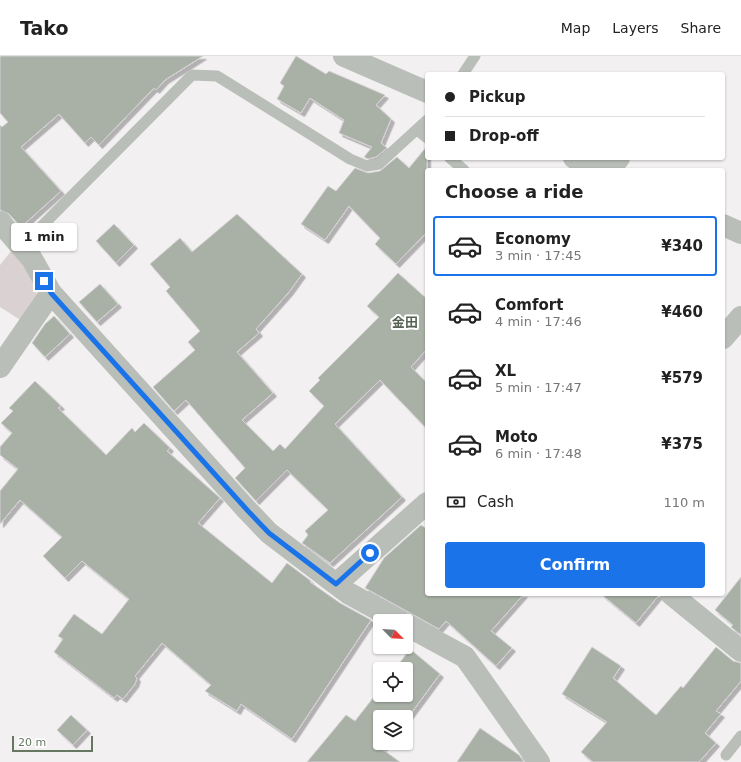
<!DOCTYPE html>
<html lang="en">
<head>
<meta charset="utf-8">
<style>
	:root { --surface:#fff; --page:#f2f2f2; --text:#222; --muted:#767676; --line:#e0e0e0; --accent:#1a73e8 }
	body { margin:0; font-family:"DejaVu Sans","Noto Sans JP",sans-serif; background:var(--page); color:var(--text); height:100vh; display:flex; flex-direction:column; font-size:15px; white-space:nowrap }
	* { box-sizing:border-box; margin:0 }
	p { font-size:13px; color:var(--muted) }
	.icon { flex:none; width:22px; height:22px; fill:none; stroke:currentColor; stroke-width:2; stroke-linecap:round; stroke-linejoin:round }
	.map { position:relative; flex:1; overflow:hidden }
	.panel { position:absolute; left:425px; top:112px; width:300px; height:428px; display:flex; flex-direction:column; background:var(--surface); border-radius:4px; box-shadow:0 1px 3px #0004 }
	.panel>* { flex:none }
	.top-card { position:absolute; left:425px; top:16px; width:300px; height:88px; border-radius:4px; box-shadow:0 1px 3px #0004; display:grid; align-content:center; height:88px; padding:0 20px; background:var(--surface) }
	.needle { width:26px; rotate:114deg }
	.buttons { position:absolute; left:373px; top:558px; display:grid; gap:8px }
	.buttons a { display:grid; place-items:center; width:40px; height:40px; border-radius:4px; background:var(--surface); box-shadow:0 1px 3px #0004; font-size:20px }
	.scale { position:absolute; left:12px; bottom:10px; width:81px; box-sizing:border-box; padding-left:4px; border:2px solid #667861; border-top:0; font-size:11px; line-height:14px; white-space:nowrap; color:#667861; -webkit-text-stroke:3px #fff; paint-order:stroke }
	.end { position:absolute; width:18px; height:18px; margin:-9px; border:5px solid #1a73e8; background:#fff; box-shadow:0 0 0 2px #fff }
	.from { border-radius:50% }
	.bubble { position:absolute; height:28px; border-radius:4px; background:var(--surface); box-shadow:0 1px 3px #0004; font-size:13px; font-weight:600; line-height:28px; text-align:center }
	.top-card b { display:flex; align-items:center; gap:14px; height:38px; font-size:15px }
	.top-card b+b { border-top:1px solid var(--line) }
	.top-card i { width:10px; height:10px; background:var(--text) }
	ul { padding:0; list-style:none }
	li { display:flex; align-items:center; gap:12px; height:60px; margin:0 8px 6px; padding:0 12px; border:2px solid transparent; border-radius:4px }
	li div { flex:1 }
	li b { display:block; font-size:15px }
	li em { font-style:normal; font-weight:600 }
	li.active { border-color:var(--accent) }
	li>.icon { width:36px; height:36px; stroke-width:1.5 }
	h2 { padding:0 20px; font-size:18px; line-height:48px }
	.pay { display:flex; align-items:center; gap:10px; height:44px; padding:0 20px; font-size:15px }
	.pay p { margin-inline-start:auto }
	.cta { display:flex; gap:8px; margin-top:auto; padding:8px 20px }
	.cta a { flex:1; height:46px; border-radius:4px; background:var(--accent); color:#fff; font-size:16px; font-weight:600; line-height:46px; text-align:center }
	header { display:flex; align-items:center; gap:24px; box-sizing:border-box; height:56px; padding:0 20px; background:var(--surface); border-bottom:1px solid var(--line) }
	header strong { font-size:19px }
	nav { display:flex; gap:22px; margin-inline-start:auto; font-size:14px }
	.map>svg:first-child { display:block }
</style>
</head>
<body>
<header>
<strong>Tako</strong>
<nav><a>Map</a><a>Layers</a><a>Share</a></nav>
</header>
<div class="map">
<svg width="741" height="706" viewBox="0 0 741 706">
	<defs>
		<filter id="shadow"><feDropShadow dx="3.5" dy="3.5" stdDeviation="0" flood-color="#0004"/></filter>
	</defs>
	<rect width="100%" height="100%" fill="#f3f0f2"/>
	<!-- green -->
	<path fill="#dad2d2" d="M12,194L29,210L38,242L22,265L0,251V209Z"/>
	<!-- building -->
	<path fill="#a9b1a7" stroke="#d4d2d4" filter="url(#shadow)" d="M0,0H203L165,24L156,34L154,32L99,89L91,81L85,87L59,58L21,91L61,135L21,171L9,158L0,154V69L2,71L8,66L0,57Z
		M296,0L326,18L329,15L385,39L376,49L391,63L381,87L387,92L376,101L368,103L364,101L372,91L339,77L344,64L310,42L301,57L277,43L284,30L280,27Z
		M427,90V176L396,208L375,188L380,182L349,150L325,184L301,168L328,130L336,135L355,112L368,117L380,115L397,101L409,112Z
		M237,158L302,218L289,236L256,273L259,277L237,296L273,337L242,364L273,395L280,388L285,393L324,350L309,335L320,324L318,322L379,261L367,250L398,217L427,243V293L411,311L427,327V373L380,324L335,368L402,441L330,507L302,487L308,479L305,475L328,454L287,414L256,445L235,422L245,412L186,344L174,355L153,331L195,294L188,286L200,275L166,235L170,231L150,208L180,182L192,196Z
		M114,168L134,189L116,207L96,185Z
		M100,228L118,248L97,266L79,246Z
		M54,260L70,278L45,301L32,287L45,268Z
		M35,325L61,350L58,352L106,399L132,372L135,376L144,367L170,392L167,395L220,442L198,467L272,527L287,507L311,525L310,526L340,547L371,564L292,683L241,648L237,655L205,635L211,629L162,587L135,620L137,622L135,628L123,643L117,639L114,642L54,596L63,583L58,580L74,558L102,578L129,543L82,505L65,522L43,500L62,481L20,444L0,468V435L18,413L0,399V391L12,377L1,367L13,355L9,352Z
		M421,469L427,473V538H524L491,575L512,592L496,610L446,565L439,573L365,532L384,502Z
		M741,521V579L731,571L733,569L715,554Z
		M601,538H659V539L636,567Z
		M592,591L621,610L613,622L656,659L681,630L683,632L716,591L733,605L741,607V625L716,655L721,658L705,677L716,687L699,706H593L581,696L607,666L562,638Z
		M410,593L440,618L406,664V661H380V687H387L382,693L400,706H307L346,659L355,665L380,633V639H406V613H395Z
		M71,659L87,674L73,689L57,674Z
		M480,672L519,699L524,706H457Z"/>
	<g fill="none" stroke-linecap="round" stroke-linejoin="round">
		<!-- lane -->
		<path stroke="#b9bfb8" stroke-width="11" d="M463,18L475,0
			M417,74L427,82
			M450,102L464,114
			M21,191L192,19L217,20L350,103L367,110L379,108L427,64
			M726,699L741,680"/>
		<!-- street -->
		<path stroke="#b9bfb8" stroke-width="22" d="M344,0L427,36
			M574,102L600,114
			M609,114L619,102
			M0,166L32,203L51,237L248,455L269,477L336,528L427,447
			M723,169L741,177
			M723,282L741,261
			M0,311L51,237
			M336,528L348,537L399,565
			M671,538L741,595
			M406,569L465,601L539,706"/>
	</g>
	<g fill="none" stroke-linecap="round" stroke-linejoin="round">
		<!-- route -->
		<path stroke="#1a73e8" stroke-width="5" d="M44,225L51,237L248,455L269,477L336,528L370,497"/>
	</g>
	<g text-anchor="middle" stroke-width="4" stroke-linejoin="round" paint-order="stroke">
		<!-- neighbourhood labels -->
		<g font-size="13" font-weight="bold" fill="#576352" stroke="#fff">
			<text x="405" y="271">金田</text>
		</g>
	</g>
</svg>
<div class="buttons">
<a><svg class="needle" viewBox="-14 -14 28 28"><path d="M0-13l5 13h-10z" fill="#e53935"/><path d="M0 13l5-13h-10z" fill="#767676"/></svg></a>
<a><svg class="icon" aria-label="locate" viewBox="0 0 24 24"><circle cx="12" cy="12" r="6"/><path d="M12 2v4M12 18v4M2 12h4M18 12h4"/></svg></a>
<a><svg class="icon" aria-label="layers" viewBox="0 0 24 24"><path d="M12 4l9 5-9 5-9-5zM3 14l9 5 9-5"/></svg></a>
</div>
<div class="scale">20 m</div>
<i class="end from" style="left:370px;top:497px"></i>
<i class="end" style="left:44px;top:225px"></i>
<div class="bubble" style="left:11px;top:167px;width:66px">1 min</div>
<div class="top-card">
<b><i class="from"></i>Pickup</b>
<b><i></i>Drop-off</b>
</div>
<section class="panel">
<h2>Choose a ride</h2>
<ul>
<li class="active"><svg class="icon" aria-label="car" viewBox="0 0 24 24"><path d="M5 17H2v-5l4-1 3-4h7l3 4 3 1v5h-3M9 17h6M6 11h13"/><circle cx="7" cy="17" r="2"/><circle cx="17" cy="17" r="2"/></svg><div><b>Economy</b><p>3 min · 17:45</p></div><em>¥340</em></li>
<li><svg class="icon" aria-label="car" viewBox="0 0 24 24"><path d="M5 17H2v-5l4-1 3-4h7l3 4 3 1v5h-3M9 17h6M6 11h13"/><circle cx="7" cy="17" r="2"/><circle cx="17" cy="17" r="2"/></svg><div><b>Comfort</b><p>4 min · 17:46</p></div><em>¥460</em></li>
<li><svg class="icon" aria-label="car" viewBox="0 0 24 24"><path d="M5 17H2v-5l4-1 3-4h7l3 4 3 1v5h-3M9 17h6M6 11h13"/><circle cx="7" cy="17" r="2"/><circle cx="17" cy="17" r="2"/></svg><div><b>XL</b><p>5 min · 17:47</p></div><em>¥579</em></li>
<li><svg class="icon" aria-label="car" viewBox="0 0 24 24"><path d="M5 17H2v-5l4-1 3-4h7l3 4 3 1v5h-3M9 17h6M6 11h13"/><circle cx="7" cy="17" r="2"/><circle cx="17" cy="17" r="2"/></svg><div><b>Moto</b><p>6 min · 17:48</p></div><em>¥375</em></li>
</ul>
<div class="pay"><svg class="icon" aria-label="cash" viewBox="0 0 24 24"><path d="M3 7h18v10H3z"/><circle cx="12" cy="12" r="2"/></svg>Cash<p>110 m</p></div>
<div class="cta"><a>Confirm</a></div>
</section>
</div>
</body>
</html>
